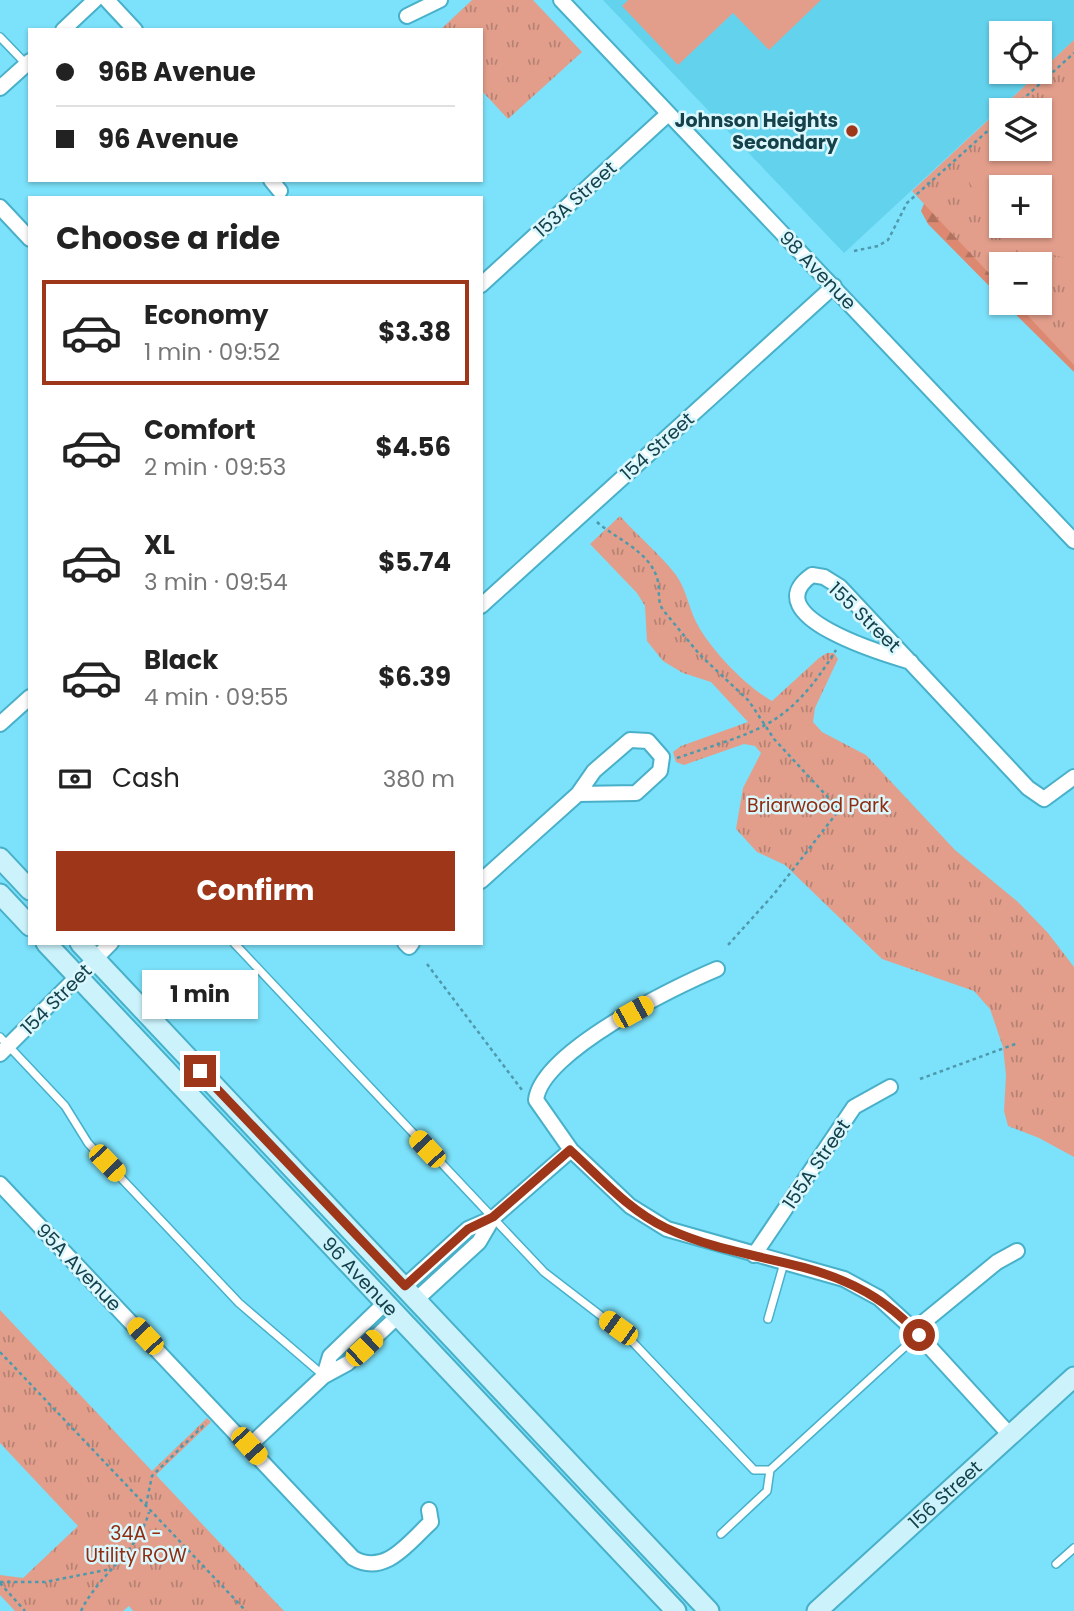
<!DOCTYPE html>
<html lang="en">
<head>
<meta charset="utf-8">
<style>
	:root { --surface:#fff; --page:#f6f6f6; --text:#222; --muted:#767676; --line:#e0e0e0; --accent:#9e3619 }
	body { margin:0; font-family:Poppins,sans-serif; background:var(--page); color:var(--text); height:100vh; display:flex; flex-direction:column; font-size:26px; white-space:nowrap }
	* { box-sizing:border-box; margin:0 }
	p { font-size:23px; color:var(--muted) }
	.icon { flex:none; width:38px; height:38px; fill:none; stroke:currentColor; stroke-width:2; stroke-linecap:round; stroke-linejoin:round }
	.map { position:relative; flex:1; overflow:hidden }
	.sheet { position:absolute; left:28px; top:196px; width:455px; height:749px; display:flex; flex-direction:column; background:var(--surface); border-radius:0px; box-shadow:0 2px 5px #0004 }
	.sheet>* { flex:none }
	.top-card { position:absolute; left:28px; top:28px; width:455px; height:154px; border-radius:0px; box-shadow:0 2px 5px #0004; display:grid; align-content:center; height:154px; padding:0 28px; background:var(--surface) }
	.fabs { position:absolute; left:989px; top:21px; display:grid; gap:14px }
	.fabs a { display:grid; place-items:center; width:63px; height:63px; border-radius:0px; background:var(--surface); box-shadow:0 2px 5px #0004; font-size:35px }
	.end { position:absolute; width:32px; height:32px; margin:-16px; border:9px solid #9e3619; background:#fff; box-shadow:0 0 0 4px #fff }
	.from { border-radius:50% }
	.bubble { position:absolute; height:49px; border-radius:0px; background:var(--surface); box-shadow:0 2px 5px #0004; font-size:23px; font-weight:700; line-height:49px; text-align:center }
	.car { position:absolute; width:21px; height:42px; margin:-21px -10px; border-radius:9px; box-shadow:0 0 5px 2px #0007; background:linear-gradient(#f5c518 24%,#345 0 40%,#f5c518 0 76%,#345 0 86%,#f5c518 0) }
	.top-card b { display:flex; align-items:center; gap:24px; height:66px; font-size:26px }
	.top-card b+b { border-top:2px solid var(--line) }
	.top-card i { width:18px; height:18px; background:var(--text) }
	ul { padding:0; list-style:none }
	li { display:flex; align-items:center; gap:21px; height:105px; margin:0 14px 10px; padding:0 14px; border:4px solid transparent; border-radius:0px }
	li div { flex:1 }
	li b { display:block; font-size:26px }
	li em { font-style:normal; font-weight:700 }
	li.current { border-color:var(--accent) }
	li>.icon { width:63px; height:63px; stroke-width:1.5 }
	h2 { padding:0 28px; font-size:32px; line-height:84px }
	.pay { display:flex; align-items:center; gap:18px; height:77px; padding:0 28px; font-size:26px }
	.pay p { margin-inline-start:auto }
	.button { display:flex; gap:14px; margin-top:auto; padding:14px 28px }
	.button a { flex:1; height:80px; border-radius:0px; background:var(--accent); color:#fff; font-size:28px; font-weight:700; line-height:80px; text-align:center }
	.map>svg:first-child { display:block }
</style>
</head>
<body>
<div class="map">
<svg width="1074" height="1611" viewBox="0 0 1074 1611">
	<defs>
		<pattern id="forest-firs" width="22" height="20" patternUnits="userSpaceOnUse" patternTransform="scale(1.75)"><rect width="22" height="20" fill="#dd8972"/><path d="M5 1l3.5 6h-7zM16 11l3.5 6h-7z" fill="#b27260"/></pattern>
		<pattern id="park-tufts" width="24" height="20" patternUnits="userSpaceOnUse" patternTransform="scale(1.75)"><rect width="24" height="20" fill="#e29e8b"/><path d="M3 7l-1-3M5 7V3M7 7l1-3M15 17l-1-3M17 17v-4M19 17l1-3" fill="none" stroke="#b68274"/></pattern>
	</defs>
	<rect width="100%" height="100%" fill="#7ce1fa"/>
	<!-- built -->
	<path fill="#63d2ed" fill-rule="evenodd" d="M603,0H1074V40L844,253ZM1001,33H1040V72H1001Z"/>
	<!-- forest -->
	<path fill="url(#forest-firs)" d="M925,201L1001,264V298L928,224L921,211Z
		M1004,303H1034L1074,337V372Z"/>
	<!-- park -->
	<path fill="url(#park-tufts)" fill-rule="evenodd" d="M472,0H533L582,52L508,119L481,90V30H440Z
		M1074,40V365L1016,303H1040V264H1001V286L912,191ZM1001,110H1040V149H1001ZM1001,187H1040V226H1001Z
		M620,516C638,536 660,554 676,575C688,592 689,612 700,629C716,655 746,686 772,701L819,658L827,653H834L838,659L815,708L813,722L822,732L866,755L955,850L1018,902L1048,933L1074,967V1157L1039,1138L1008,1126L1004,1111L1006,1075L1003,1047L990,1009L974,991L882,959L785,865L757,852L736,829L743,788L761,753L755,746L744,744L684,765L676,762L673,752L681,746L748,722L711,682L683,673L663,661L647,641L645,606L637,593L590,544Z
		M0,1310L152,1471L207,1418L211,1422L156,1475L284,1611H133L129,1606L123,1611H15L0,1595V1575L23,1578L78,1526L0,1443Z"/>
	<!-- pitch -->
	<path fill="#e29e8b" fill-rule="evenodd" d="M628,0H821L769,50L733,13L678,65L622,6Z
		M1074,80V259C1013,250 993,224 965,175L1001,143V149H1040L1039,110ZM1040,187V226H1001V187Z"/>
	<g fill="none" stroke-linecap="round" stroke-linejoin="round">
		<defs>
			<path id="lane" d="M0,37L26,64
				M234,943L544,1272L626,1335L754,1470H770L919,1334
				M0,1037L65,1106L88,1143L239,1303L323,1375
				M768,1319L784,1263
				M721,1534L767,1491L770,1470
				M1056,1564L1074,1548"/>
			<path id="street" d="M107,0L135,30
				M561,0L1074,541
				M407,16L440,0
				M63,30L95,0
				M0,88L30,61
				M271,180L280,191
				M0,207L30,239
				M481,285L668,114
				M481,606L834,286
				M911,662C887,655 753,616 812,575L824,577L840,587L1028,788L1044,799L1074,777
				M0,724L30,697
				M481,881L578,794L594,771L630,740L648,741L662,757L660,771L636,793L578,794
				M405,943L409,947L412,943
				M0,1054L111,943
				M571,1150L630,1206L667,1229L844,1279L879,1298L914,1330L1010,1435
				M0,1184L353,1558C385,1577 409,1542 431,1522L429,1510
				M754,1255L854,1107L890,1087
				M405,1286L468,1229L493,1218L571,1150L536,1100C541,1052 674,987 717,969
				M417,1299L479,1242L493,1218
				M914,1330L997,1262L1017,1251
				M324,1376L330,1356L385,1303
				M249,1446L324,1376L348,1363L398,1316"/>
			<g id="secondary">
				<path d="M0,858L30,890"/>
				<path d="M0,894L30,926"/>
				<path id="s1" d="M46,943L676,1611"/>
				<path d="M80,943L709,1611"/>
				<path id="s2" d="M817,1611L1074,1377"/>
			</g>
		</defs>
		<!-- lane casing -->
		<use href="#lane" stroke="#48b0c9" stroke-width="10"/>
		<!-- street casing -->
		<use href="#street" stroke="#48b0c9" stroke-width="18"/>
		<!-- secondary casing -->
		<use href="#secondary" stroke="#48b0c9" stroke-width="23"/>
		<!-- path -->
		<path stroke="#4e99ab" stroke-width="2.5" stroke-dasharray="3.5 3.5" stroke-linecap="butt" d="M1011,110L1074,53
			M854,251L878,246L888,240L907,203L1001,119
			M597,522C616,539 649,551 657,578C661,589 656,599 663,610L700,655L749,701L774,739L836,806V814L774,894L728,945
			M677,758C759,730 788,728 836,650
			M427,964L522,1090
			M920,1079L1018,1043
			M0,1352L246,1611
			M146,1505L152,1476L206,1423
			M0,1582H45L111,1569
			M0,1583L25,1611
			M81,1611C99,1573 138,1553 149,1512"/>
		<!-- lane -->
		<use href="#lane" stroke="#fff" stroke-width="7"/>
		<!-- street -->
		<use href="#street" stroke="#fff" stroke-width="14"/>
		<!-- secondary -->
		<use href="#secondary" stroke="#ccf3fc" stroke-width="19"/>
	</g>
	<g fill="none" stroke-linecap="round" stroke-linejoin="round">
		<!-- route -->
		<path stroke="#9e3619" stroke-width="9" d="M200,1071L405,1286L468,1229L493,1217L570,1150C600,1177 628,1210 666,1228C756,1270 845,1252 919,1335"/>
	</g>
	<!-- markers -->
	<circle fill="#9e3619" stroke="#dbf7fe" stroke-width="2.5" cx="852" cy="131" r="7"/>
	<g text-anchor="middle" stroke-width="5" stroke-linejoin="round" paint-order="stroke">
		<!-- poi labels -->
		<g font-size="19" font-weight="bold" fill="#15414b" stroke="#dbf7fe" text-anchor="end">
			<text x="838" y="127">Johnson Heights<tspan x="838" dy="22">Secondary</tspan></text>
		</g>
		<!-- street labels -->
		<g font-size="19" fill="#15414b" stroke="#dbf7fe">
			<text transform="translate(575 199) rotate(-42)" y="7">153A Street</text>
			<text transform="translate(818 270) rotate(46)" y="7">98 Avenue</text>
			<text transform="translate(657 446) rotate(-42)" y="7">154 Street</text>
			<text transform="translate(865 617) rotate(44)" y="7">155 Street</text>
			<text transform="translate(56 999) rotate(-45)" y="7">154 Street</text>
			<text transform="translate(816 1164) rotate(-56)" y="7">155A Street</text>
			<text transform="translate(79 1267) rotate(46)" y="7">95A Avenue</text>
			<text dy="7" stroke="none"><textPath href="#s1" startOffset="458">96 Avenue</textPath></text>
			<text dy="7" stroke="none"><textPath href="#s2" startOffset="173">156 Street</textPath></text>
		</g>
		<!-- park labels -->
		<g font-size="19" fill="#902c0f" stroke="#dbf7fe">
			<text x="818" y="812">Briarwood Park</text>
			<text x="136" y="1540">34A -<tspan x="136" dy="22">Utility ROW</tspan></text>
		</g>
	</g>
</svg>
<div class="fabs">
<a><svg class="icon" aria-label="locate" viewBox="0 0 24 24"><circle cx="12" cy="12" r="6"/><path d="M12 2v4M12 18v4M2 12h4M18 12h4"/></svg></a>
<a><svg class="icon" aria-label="layers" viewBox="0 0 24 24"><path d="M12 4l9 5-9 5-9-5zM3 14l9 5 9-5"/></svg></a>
<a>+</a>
<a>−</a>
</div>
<i class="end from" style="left:919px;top:1335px"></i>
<i class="end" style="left:200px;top:1071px"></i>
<div class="bubble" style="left:142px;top:970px;width:116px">1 min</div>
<i class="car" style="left:633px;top:1012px;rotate:61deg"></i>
<i class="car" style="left:427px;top:1149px;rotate:317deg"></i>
<i class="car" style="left:107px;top:1163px;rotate:136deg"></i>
<i class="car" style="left:618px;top:1328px;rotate:306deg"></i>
<i class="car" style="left:145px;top:1336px;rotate:317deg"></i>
<i class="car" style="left:364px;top:1348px;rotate:47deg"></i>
<i class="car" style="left:249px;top:1446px;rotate:138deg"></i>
<div class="top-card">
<b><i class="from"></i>96B Avenue</b>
<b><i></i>96 Avenue</b>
</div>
<section class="sheet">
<h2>Choose a ride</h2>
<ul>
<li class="current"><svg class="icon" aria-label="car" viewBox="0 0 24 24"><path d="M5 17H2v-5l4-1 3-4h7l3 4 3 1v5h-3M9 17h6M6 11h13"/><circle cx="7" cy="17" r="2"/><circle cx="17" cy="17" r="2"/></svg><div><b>Economy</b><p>1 min · 09:52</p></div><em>$3.38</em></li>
<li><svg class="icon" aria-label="car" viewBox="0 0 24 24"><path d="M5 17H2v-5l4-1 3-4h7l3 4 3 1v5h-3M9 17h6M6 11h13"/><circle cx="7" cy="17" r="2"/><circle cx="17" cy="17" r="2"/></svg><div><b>Comfort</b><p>2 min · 09:53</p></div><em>$4.56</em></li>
<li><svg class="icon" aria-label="car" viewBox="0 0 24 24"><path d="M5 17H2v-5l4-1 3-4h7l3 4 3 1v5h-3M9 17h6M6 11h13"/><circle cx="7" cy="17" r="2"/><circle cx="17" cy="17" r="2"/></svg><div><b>XL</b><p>3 min · 09:54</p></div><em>$5.74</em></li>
<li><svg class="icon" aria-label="car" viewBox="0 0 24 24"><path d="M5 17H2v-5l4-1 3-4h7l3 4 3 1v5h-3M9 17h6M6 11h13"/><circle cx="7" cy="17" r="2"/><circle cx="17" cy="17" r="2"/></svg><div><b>Black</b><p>4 min · 09:55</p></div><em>$6.39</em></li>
</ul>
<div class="pay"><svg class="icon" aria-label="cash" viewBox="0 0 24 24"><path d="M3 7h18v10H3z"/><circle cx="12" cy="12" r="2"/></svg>Cash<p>380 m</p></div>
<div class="button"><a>Confirm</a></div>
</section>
</div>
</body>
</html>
